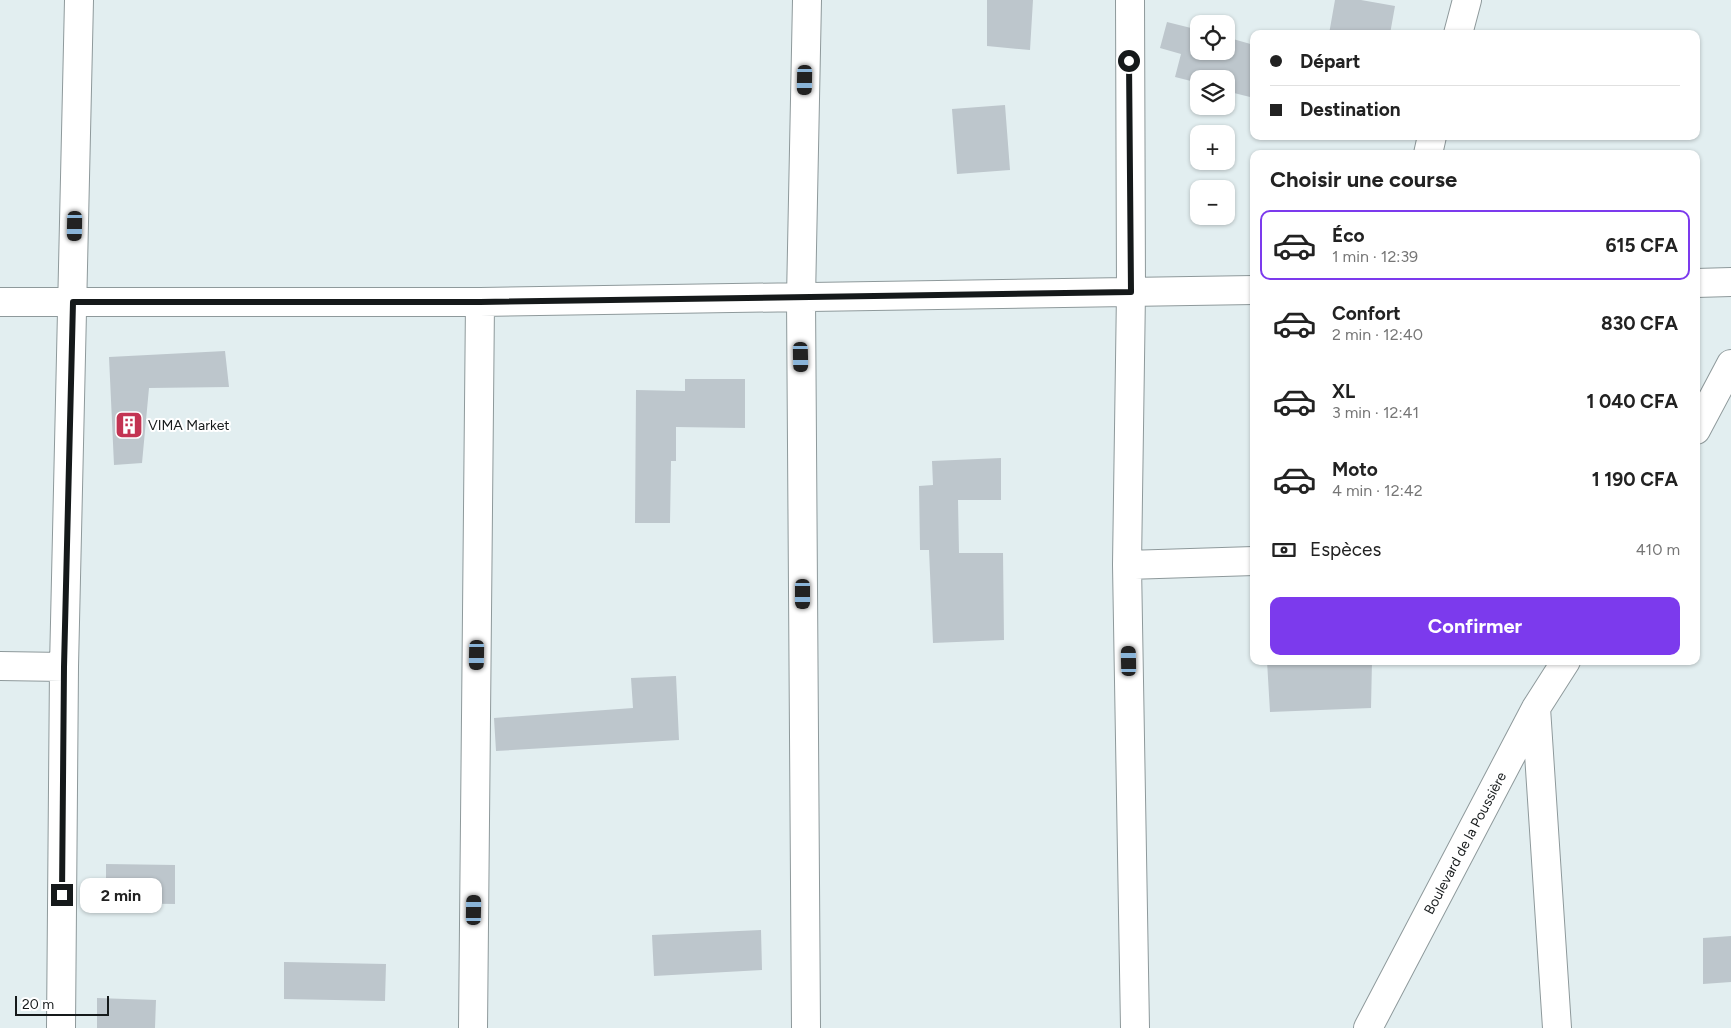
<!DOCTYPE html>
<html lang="fr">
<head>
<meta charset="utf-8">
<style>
	:root { --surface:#fff; --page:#f6f6f6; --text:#222; --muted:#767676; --line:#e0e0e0; --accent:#7c3aed }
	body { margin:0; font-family:Figtree,sans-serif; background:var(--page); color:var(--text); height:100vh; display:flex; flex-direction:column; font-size:19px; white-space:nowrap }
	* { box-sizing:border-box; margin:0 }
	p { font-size:16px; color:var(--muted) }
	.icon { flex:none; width:28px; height:28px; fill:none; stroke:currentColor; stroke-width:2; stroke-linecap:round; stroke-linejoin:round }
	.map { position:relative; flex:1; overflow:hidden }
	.panel { position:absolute; left:1250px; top:150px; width:450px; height:515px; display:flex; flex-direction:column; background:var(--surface); border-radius:10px; box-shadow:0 1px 4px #0004 }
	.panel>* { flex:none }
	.banner { position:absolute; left:1250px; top:30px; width:450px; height:110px; border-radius:10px; box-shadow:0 1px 4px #0004; display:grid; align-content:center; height:110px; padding:0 20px; background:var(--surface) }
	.tools { position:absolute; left:1190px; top:15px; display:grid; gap:10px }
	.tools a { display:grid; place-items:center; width:45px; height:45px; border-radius:10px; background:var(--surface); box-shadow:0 1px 4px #0004; font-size:25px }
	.scale { position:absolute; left:15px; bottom:12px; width:94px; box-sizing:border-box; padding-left:5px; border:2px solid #15191a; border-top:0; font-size:14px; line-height:18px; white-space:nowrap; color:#15191a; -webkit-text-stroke:4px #fff; paint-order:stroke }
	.end { position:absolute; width:22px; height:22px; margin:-11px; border:6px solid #15191a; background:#fff; box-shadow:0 0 0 2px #fff }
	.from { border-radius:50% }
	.bubble { position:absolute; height:35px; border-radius:10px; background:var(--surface); box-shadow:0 1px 4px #0004; font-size:16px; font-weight:700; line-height:35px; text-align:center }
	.car { position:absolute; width:15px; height:30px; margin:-15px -8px; border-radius:6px; box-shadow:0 0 4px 1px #0007; background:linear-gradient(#222 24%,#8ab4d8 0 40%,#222 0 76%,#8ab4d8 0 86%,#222 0) }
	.banner b { display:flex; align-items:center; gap:18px; height:48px; font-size:19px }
	.banner b+b { border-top:1px solid var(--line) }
	.banner i { width:12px; height:12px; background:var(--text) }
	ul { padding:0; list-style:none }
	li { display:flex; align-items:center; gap:15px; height:70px; margin:0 10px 8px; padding:0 10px; border:2px solid transparent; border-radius:10px }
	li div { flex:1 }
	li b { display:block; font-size:19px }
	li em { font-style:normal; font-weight:700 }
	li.current { border-color:var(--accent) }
	li>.icon { width:45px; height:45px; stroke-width:1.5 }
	h2 { padding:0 20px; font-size:22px; line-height:60px }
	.pay { display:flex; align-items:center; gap:12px; height:55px; padding:0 20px; font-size:19px }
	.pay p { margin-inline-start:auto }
	.primary-button { display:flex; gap:10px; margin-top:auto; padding:10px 20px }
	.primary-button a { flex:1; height:58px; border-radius:10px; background:var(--accent); color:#fff; font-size:20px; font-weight:700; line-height:58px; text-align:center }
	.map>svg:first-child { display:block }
</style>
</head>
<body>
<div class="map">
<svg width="1731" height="1028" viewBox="0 0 1731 1028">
	<rect width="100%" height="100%" fill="#e2eef0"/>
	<!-- building -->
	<path fill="#bdc6cc" d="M987,0H1033L1030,50L987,46Z
		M1335,0H1361L1395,6L1390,34H1329Z
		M1167,22L1199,30V51H1226V37L1254,45V98L1226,91V79H1199V83L1175,77L1181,54L1160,48Z
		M1005,105L1010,170L957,174L952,109Z
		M225,351L229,387L149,388L142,463L114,465L109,357Z
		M685,379H745V428L676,427V461H671L670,523H635L636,390L685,391Z
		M1001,458V500H958L959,553H1003L1004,640L933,643L929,550H920L919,486L933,485L932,461Z
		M1267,661H1372L1371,708L1270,712Z
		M676,676L679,740L496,751L494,718L633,708L631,678Z
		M106,864L175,865V904L106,903Z
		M761,930L762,970L654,976L652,935Z
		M1731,936V982L1703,984V938Z
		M284,962L386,964L385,1001L284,999Z
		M97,998L156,1000L155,1028H97Z"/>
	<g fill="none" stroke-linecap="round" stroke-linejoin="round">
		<defs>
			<path id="minor" d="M1130,0L1131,292L1127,565L1135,1028
				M1458,34L1467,0
				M1428,154L1432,136
				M1696,283L1731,282
				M0,302H480L1254,290
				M1696,430L1731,364
				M1127,565L1254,561
				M0,666L64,667
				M1536,708L1557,1028
				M61,1028L64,667L79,0
				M473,1028L480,302
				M806,1028L801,298L807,0
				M1368,1028L1536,708L1566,661"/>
		</defs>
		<!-- minor casing -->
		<use href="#minor" stroke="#8e999b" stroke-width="30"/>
		<!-- minor -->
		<use href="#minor" stroke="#fff" stroke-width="28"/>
	</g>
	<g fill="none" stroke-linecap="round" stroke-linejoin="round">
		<!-- route -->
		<path stroke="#15191a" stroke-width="6" d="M62,895L64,667L73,302H480L1131,292L1129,61"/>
	</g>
	<!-- icons -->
	<defs>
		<symbol id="building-square" viewBox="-11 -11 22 22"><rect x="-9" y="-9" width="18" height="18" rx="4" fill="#c33352" stroke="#fff"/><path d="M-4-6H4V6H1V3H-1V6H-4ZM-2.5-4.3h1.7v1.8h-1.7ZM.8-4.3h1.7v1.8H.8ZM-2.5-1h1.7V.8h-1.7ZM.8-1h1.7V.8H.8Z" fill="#fff"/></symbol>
	</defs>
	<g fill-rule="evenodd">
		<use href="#building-square" x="113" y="409" width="32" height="32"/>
	</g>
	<g text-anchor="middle" stroke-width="4" stroke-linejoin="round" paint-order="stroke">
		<!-- poi labels -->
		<g font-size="14" fill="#15191a" stroke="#fff" text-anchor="start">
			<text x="148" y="430">VIMA Market</text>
		</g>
		<!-- street labels -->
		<g font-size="14" fill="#15191a" stroke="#fff">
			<text transform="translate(1465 843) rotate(-62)" y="5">Boulevard de la Poussière</text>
		</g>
	</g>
</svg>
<div class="tools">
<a><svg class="icon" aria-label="locate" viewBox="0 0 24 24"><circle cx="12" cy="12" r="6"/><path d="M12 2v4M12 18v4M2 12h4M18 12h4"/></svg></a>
<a><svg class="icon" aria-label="layers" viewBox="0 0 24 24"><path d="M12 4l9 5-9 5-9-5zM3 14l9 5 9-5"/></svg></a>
<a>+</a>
<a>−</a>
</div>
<div class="scale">20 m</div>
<i class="end from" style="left:1129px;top:61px"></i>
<i class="end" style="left:62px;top:895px"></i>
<div class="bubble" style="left:80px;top:878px;width:82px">2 min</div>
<i class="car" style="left:805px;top:80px;rotate:181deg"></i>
<i class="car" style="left:75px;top:226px;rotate:181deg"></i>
<i class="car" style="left:801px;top:357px;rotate:179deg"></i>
<i class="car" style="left:803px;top:594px;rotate:180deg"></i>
<i class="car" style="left:477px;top:655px;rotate:181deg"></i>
<i class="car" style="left:1129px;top:661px;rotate:359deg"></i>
<i class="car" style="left:474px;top:910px;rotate:1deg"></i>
<div class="banner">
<b><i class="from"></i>Départ</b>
<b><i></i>Destination</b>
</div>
<section class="panel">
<h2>Choisir une course</h2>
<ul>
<li class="current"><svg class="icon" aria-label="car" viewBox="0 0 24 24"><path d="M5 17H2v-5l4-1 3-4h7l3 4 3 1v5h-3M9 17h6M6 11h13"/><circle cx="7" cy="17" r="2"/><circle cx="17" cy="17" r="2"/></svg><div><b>Éco</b><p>1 min · 12:39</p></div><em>615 CFA</em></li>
<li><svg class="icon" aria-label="car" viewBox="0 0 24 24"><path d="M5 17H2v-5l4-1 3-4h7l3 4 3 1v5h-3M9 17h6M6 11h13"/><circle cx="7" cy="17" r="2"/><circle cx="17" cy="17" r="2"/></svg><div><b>Confort</b><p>2 min · 12:40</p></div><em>830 CFA</em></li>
<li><svg class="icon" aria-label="car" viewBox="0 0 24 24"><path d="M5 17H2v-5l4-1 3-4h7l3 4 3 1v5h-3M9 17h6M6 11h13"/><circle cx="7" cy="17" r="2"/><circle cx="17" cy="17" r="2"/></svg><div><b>XL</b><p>3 min · 12:41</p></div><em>1 040 CFA</em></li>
<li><svg class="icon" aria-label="car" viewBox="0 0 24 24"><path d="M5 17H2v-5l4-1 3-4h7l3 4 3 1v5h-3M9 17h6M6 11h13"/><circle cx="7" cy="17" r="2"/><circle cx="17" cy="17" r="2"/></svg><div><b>Moto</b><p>4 min · 12:42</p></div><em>1 190 CFA</em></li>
</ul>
<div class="pay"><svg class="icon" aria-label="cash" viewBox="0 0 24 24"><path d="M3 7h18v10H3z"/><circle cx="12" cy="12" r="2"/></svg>Espèces<p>410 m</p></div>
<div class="primary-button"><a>Confirmer</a></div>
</section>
</div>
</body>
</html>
